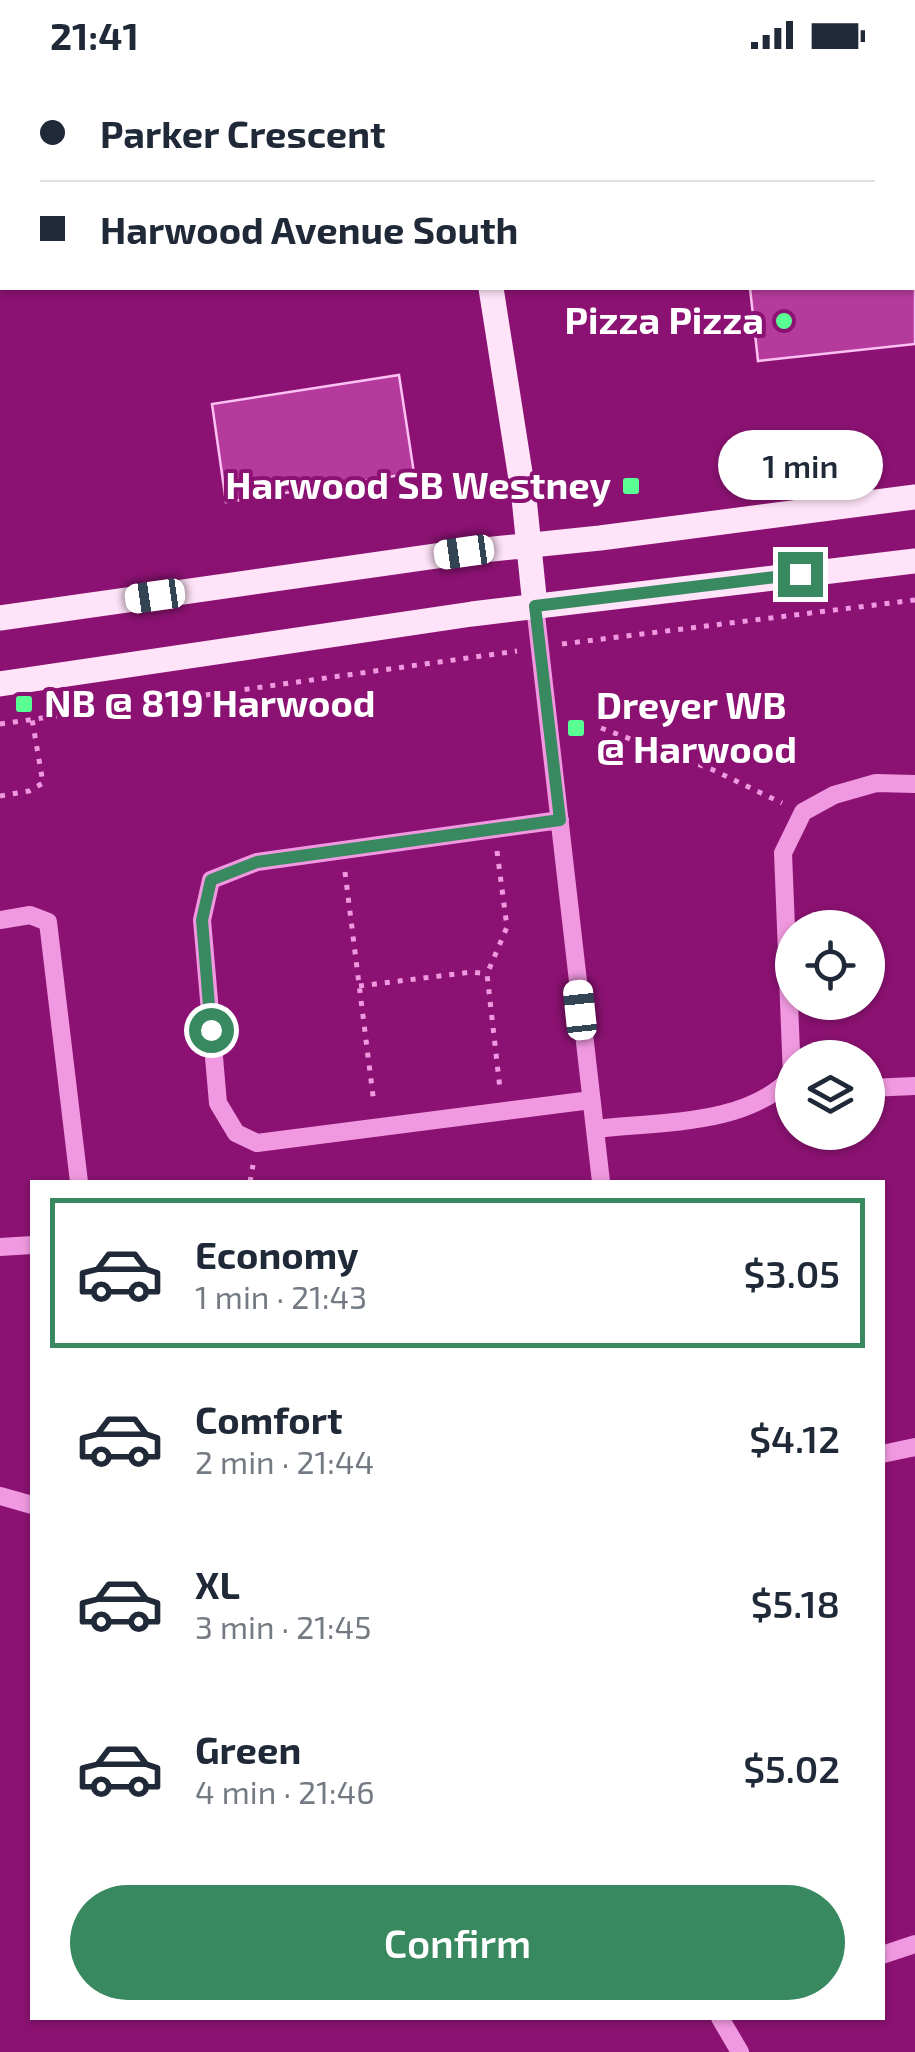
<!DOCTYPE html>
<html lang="en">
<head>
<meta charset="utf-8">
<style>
	:root { --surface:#fff; --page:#f6f6f7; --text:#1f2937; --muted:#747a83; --line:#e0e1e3; --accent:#398960 }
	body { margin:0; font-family:"Exo 2",sans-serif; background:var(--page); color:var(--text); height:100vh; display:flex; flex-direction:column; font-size:38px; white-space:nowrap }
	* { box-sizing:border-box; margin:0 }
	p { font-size:32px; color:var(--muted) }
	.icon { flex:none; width:55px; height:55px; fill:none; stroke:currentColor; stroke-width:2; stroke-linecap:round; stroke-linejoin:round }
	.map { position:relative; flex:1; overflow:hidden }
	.side { position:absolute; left:30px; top:1110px; width:855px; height:840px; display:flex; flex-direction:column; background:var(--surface); border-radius:0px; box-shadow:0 2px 8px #0004 }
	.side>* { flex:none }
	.hud { position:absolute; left:0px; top:0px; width:915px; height:220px; box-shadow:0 2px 8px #0004; display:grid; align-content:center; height:220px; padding:0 40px; background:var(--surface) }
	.fabs { position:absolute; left:775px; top:840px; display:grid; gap:20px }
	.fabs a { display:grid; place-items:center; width:110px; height:110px; border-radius:50%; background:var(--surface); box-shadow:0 2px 8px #0004; font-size:50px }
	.end { position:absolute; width:45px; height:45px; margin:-22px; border:12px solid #398960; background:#fff; box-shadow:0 0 0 5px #fff }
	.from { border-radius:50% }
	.bubble { position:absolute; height:70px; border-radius:35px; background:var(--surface); box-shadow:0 2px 8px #0004; font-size:32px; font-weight:600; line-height:70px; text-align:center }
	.car { position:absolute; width:30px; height:60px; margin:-30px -15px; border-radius:12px; box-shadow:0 0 8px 2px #0007; background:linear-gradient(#fff 24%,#345 0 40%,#fff 0 76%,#345 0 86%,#fff 0) }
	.hud b { display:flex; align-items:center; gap:35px; height:95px; font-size:38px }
	.hud b+b { border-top:2px solid var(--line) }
	.hud i { width:25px; height:25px; background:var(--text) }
	ul { padding:18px 0 0; list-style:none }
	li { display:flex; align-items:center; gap:30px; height:150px; margin:0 20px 15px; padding:0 20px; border:5px solid transparent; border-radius:0px }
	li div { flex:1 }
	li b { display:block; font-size:38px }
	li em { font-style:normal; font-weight:600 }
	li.current { border-color:var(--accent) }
	li>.icon { width:90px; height:90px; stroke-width:1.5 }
	.cta { display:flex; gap:20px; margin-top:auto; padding:20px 40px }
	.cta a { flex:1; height:115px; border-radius:60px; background:var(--accent); color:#fff; font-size:40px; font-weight:600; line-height:115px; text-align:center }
	.status { display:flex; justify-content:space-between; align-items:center; height:70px; padding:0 50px; background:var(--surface); direction:ltr }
	.status svg { height:28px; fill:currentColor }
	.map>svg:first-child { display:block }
</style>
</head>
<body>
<div class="status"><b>21:41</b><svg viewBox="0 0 49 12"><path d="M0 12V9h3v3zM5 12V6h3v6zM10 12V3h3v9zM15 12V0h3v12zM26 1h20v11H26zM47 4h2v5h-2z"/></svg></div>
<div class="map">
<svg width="915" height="1982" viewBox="0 0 915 1982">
	<rect width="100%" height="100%" fill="#8b1272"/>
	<!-- building -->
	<path fill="#b43b9c" stroke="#fcc0f1" stroke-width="2.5" d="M739,0H865L866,2H739Z
		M915,194V274L758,291L750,218H912Z
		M399,305L414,403L226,432L212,334Z"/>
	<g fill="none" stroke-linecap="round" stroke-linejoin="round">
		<!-- path -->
		<path stroke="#f199e0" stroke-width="5" stroke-dasharray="5 8" stroke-linecap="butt" d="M562,574L915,530
			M0,654L517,581
			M601,658L711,699L782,733
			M0,726L29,721L43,713L32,649
			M497,781L507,857L487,904L500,1019
			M345,802L374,1034
			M359,916L472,902L487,904
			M250,1112L253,1095"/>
		<!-- minor -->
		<path stroke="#f199e0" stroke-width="18" d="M535,536L601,1112
			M560,750L257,792L211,810L202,850L218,1033L236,1063L257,1073L591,1030
			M0,850L30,845L48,852L79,1112
			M868,1018L915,1016
			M595,1059C659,1051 745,1057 792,1007L783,783L803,742L834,725L876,713L915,714
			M0,1177L32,1175
			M882,1384L915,1377
			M0,1426L32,1435
			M882,1885L915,1874
			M720,1948L740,1982"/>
		<!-- major -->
		<path stroke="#ffe3f8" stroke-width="25" d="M470,0L471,2
			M491,218L524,428L535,536
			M0,548L464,482L600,468L915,427
			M0,614L472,544L915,491"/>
	</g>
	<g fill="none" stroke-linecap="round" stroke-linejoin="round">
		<!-- route -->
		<path stroke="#398960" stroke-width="12" d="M211,960L202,850L211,810L257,792L560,750L535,536L800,504"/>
	</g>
	<!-- markers -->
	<g fill="#59ff93" stroke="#8b1272" stroke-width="4">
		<circle cx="784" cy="251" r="10"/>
		<rect x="621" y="406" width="20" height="20" rx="5"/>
		<rect x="14" y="624" width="20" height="20" rx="5"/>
		<rect x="566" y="648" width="20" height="20" rx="5"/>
	</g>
	<g text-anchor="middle" stroke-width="8" stroke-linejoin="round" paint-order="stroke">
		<!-- poi labels -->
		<g font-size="38" font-weight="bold" fill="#fff" stroke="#8b1272" text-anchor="end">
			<text x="764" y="264">Pizza Pizza</text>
			<text x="611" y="429">Harwood SB Westney</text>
			<text x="44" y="647" text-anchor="start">NB @ 819 Harwood</text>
			<text x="596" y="649" text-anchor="start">Dreyer WB<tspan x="596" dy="44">@ Harwood</tspan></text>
		</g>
	</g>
</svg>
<div class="fabs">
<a><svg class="icon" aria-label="locate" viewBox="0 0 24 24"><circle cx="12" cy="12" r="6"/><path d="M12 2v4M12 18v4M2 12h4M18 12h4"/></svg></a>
<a><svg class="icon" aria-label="layers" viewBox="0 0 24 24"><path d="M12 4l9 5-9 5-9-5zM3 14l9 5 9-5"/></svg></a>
</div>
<i class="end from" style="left:211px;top:960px"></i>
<i class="end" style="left:800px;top:504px"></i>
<div class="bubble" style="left:718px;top:360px;width:165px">1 min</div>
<i class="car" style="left:464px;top:482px;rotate:262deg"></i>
<i class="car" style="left:155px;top:526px;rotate:262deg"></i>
<i class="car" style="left:580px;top:940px;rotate:354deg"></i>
<div class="hud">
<b><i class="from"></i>Parker Crescent</b>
<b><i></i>Harwood Avenue South</b>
</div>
<section class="side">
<ul>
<li class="current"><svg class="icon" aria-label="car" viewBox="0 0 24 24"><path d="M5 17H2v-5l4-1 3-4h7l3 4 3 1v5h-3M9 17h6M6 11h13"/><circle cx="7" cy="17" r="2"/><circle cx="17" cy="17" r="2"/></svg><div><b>Economy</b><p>1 min · 21:43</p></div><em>$3.05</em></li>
<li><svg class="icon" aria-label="car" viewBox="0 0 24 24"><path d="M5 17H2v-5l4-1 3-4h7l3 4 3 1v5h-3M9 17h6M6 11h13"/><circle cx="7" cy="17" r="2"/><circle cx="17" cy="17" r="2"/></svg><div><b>Comfort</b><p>2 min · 21:44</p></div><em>$4.12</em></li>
<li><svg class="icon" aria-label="car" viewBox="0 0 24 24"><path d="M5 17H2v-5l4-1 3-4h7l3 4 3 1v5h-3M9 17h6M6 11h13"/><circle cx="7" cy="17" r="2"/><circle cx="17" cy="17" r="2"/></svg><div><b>XL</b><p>3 min · 21:45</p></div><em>$5.18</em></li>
<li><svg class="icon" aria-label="car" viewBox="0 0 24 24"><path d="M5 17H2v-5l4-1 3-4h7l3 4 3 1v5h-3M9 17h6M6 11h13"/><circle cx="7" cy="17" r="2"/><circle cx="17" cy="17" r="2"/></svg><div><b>Green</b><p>4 min · 21:46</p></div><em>$5.02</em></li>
</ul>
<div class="cta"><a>Confirm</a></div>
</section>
</div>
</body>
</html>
